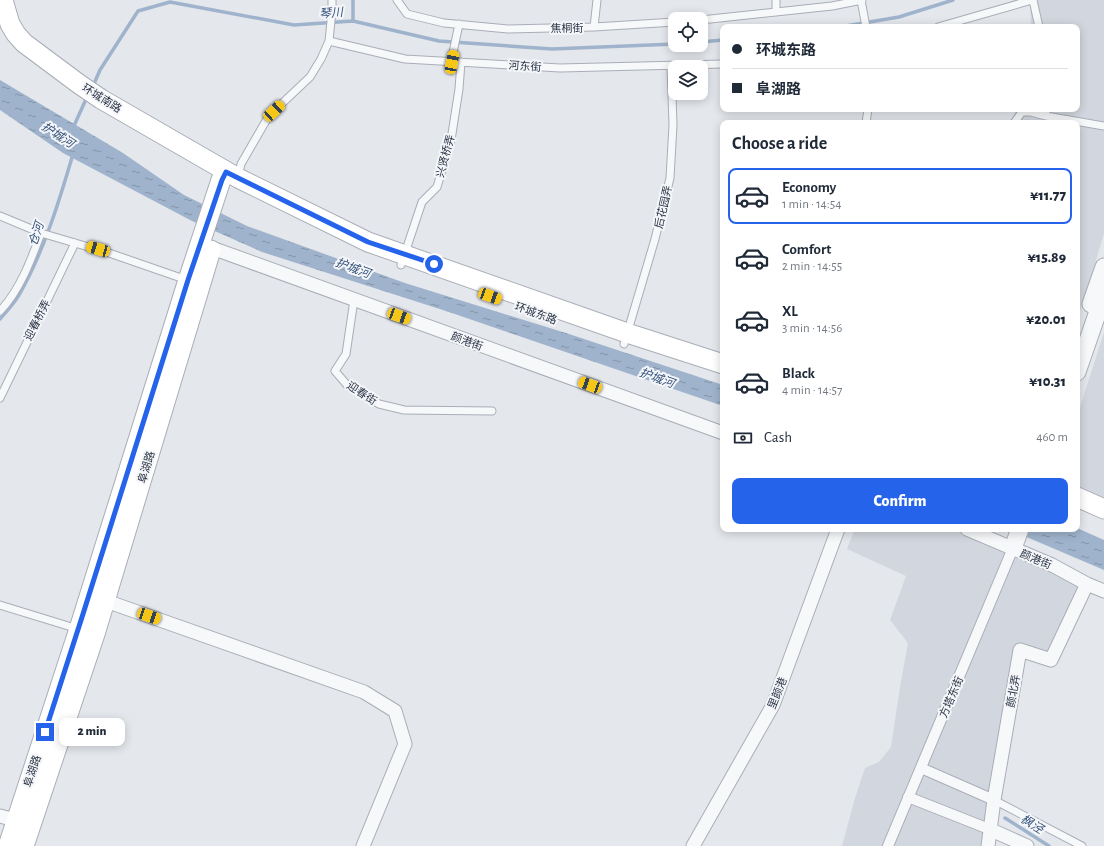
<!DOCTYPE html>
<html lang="en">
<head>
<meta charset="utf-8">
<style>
	:root { --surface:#fff; --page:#f2f2f3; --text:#1f2937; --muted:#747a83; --line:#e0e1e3; --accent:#2563eb }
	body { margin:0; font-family:"Alegreya Sans","Noto Sans SC",sans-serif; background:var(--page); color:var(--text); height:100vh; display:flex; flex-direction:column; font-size:15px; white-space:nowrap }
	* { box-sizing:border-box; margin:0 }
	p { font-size:13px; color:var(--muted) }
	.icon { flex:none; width:22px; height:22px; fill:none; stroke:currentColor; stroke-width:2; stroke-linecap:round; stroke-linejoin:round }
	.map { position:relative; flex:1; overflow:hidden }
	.sheet { position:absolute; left:720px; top:120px; width:360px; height:412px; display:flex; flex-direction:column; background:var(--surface); border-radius:8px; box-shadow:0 2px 10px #0003 }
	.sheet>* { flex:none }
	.hud { position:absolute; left:720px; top:24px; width:360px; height:88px; border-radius:8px; box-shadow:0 2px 10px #0003; display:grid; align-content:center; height:88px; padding:0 12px; background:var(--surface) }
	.controls { position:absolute; left:668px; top:12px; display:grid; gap:8px }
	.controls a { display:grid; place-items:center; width:40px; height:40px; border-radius:8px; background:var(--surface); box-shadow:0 2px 10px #0003; font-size:20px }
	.end { position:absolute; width:18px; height:18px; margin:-9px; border:5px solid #2563eb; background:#fff; box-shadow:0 0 0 2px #fff }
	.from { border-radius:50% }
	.bubble { position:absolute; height:28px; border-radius:8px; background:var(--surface); box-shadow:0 2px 10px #0003; font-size:13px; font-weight:800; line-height:28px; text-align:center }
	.car { position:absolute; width:12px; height:24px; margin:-12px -6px; border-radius:5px; box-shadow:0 0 3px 1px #0007; background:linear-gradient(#f5c518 24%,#345 0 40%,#f5c518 0 76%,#345 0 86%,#f5c518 0) }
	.hud b { display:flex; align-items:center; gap:14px; height:38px; font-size:15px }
	.hud b+b { border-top:1px solid var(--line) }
	.hud i { width:10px; height:10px; background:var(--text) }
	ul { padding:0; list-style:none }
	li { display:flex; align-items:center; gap:12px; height:56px; margin:0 8px 6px; padding:0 4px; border:2px solid transparent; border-radius:8px }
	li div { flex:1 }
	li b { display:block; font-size:15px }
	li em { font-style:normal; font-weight:800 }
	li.current { border-color:var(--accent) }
	li>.icon { width:36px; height:36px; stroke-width:1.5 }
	h2 { padding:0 12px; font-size:18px; line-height:48px }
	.pay { display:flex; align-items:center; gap:10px; height:44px; padding:0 12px; font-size:15px }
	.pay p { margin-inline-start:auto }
	.primary-button { display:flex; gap:8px; margin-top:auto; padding:8px 12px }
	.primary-button a { flex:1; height:46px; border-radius:8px; background:var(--accent); color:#fff; font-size:16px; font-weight:800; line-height:46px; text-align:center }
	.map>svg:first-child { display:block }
</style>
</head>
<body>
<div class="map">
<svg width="1104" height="846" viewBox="0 0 1104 846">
	<defs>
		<pattern id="water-ripples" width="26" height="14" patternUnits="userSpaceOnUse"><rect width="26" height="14" fill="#9fb4cc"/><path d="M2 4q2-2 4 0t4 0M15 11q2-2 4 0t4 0" fill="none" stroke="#8293a7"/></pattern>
	</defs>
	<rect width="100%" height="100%" fill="#e4e7ec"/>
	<!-- built -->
	<path fill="#d2d6de" d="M1030,0H1104V233L1087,291L1077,320V123H1012L1015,112L1032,116V109H1077V27H1031Z
		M1104,332V498L1077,487V417Z
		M855,529H970L1091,579L1055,663L1017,650L987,846H842L855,798L865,768L879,762L891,747L900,687L908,643L890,620L906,576L847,549Z"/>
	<!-- water -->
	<path fill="url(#water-ripples)" d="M0,80L123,153L184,195L247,226L405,283L569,334L723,385V406L449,312L262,252L192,221L63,153L0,110Z
		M1077,528L1104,540V570L1008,529Z"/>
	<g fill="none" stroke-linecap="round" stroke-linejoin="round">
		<!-- stream -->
		<path stroke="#9fb4cc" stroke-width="3.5" d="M353,21V0
			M840,27L899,17L953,0
			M701,42L723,40
			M93,86L100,70L138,11L170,2L294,25L353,21L439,41L552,49L675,44
			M73,128L87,97
			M0,319C6,312 14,304 19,295C44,251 59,202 73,154
			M1005,818L1049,846"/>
		<defs>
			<path id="service" d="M397,0L407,14L444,23L508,29L594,27L675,22
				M776,0V12
				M861,0L866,27
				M1033,0L1039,27
				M701,20L832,6L862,0
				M594,27L597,0
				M938,27L1032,0
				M329,41L405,59L560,68L723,64
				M451,62L459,24
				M1046,109V116L1104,126
				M866,123L868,109
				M1014,123L1022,112H1031L1046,116
				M238,177L241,164L267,119L274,111L310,77L321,59L329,41L332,11V0
				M0,216L41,233L109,253L187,280
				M401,265L422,202L437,187L451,140L459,89L461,62
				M354,300L346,354L335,371L348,386L379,404L404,410L492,411
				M0,311C20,290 31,260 41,233
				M624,344L655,239L670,178L673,125L671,66
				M0,398L75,243
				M0,605L78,629
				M994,800L1082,846"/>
			<path id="pedestrian" d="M921,768L994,800
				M908,797L989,829
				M888,846L1013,548"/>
			<path id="minor" d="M212,248L723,433
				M967,529L1052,565L1087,584L1104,591
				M106,601L364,692L395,711L405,744L363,846
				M0,816L23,822
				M989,829L1027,846
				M693,846L773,705L838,529
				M988,846L994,800L1020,650L1051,660L1087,584"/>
			<path id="tertiary" d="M1091,304L1104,267
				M1077,372L1104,294
				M1013,548L1020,529"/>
			<path id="secondary" d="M3,0L10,24L16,34L24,43L79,84L101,99L238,178L368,242L627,333L723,364
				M1077,497L1104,509
				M8,846L79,629L188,280L221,180L226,172
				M24,846L95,634L211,250"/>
		</defs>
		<!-- service casing -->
		<use href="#service" stroke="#a9aeb7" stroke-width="9"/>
		<!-- pedestrian casing -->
		<use href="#pedestrian" stroke="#a9aeb7" stroke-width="12"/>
		<!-- minor casing -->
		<use href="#minor" stroke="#a9aeb7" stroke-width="15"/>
		<!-- tertiary casing -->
		<use href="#tertiary" stroke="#a9aeb7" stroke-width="19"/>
		<!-- secondary casing -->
		<use href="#secondary" stroke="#a9aeb7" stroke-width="21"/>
		<!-- service -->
		<use href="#service" stroke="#f7f8fa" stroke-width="7"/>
		<!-- pedestrian -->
		<use href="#pedestrian" stroke="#f7f8fa" stroke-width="10"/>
		<!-- minor -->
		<use href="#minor" stroke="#f7f8fa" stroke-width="13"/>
		<!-- tertiary -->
		<use href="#tertiary" stroke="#f7f8fa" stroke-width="17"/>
		<!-- secondary -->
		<use href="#secondary" stroke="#fff" stroke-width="19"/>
	</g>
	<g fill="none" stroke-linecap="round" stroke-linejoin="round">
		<!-- route -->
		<path stroke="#2563eb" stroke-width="5" d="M45,732L83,614L188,280L222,180L226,172L368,242L434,264"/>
	</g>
	<g text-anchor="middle" stroke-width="4" stroke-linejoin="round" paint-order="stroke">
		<!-- street labels -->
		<g font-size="11" fill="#2b3445" stroke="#f4f6f9">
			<text transform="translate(567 28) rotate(-1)" y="4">焦桐街</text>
			<text transform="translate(525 66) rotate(4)" y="4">河东街</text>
			<text transform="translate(102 98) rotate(32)" y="4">环城南路</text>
			<text transform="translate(445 156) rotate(-75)" y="4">兴贤桥弄</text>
			<text transform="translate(663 207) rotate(-77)" y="4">后花园弄</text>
			<text transform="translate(536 313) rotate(20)" y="4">环城东路</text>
			<text transform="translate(37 320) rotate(-63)" y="4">迎春桥弄</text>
			<text transform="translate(467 341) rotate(20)" y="4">颜港街</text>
			<text transform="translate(362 393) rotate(33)" y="4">迎春街</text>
			<text transform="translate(146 467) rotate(-73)" y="4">阜湖路</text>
			<text transform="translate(1036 559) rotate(23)" y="4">颜港街</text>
			<text transform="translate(1013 691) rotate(-80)" y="4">颜北弄</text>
			<text transform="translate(777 693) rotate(-68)" y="4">里颜港</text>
			<text transform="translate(951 697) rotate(-67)" y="4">方塔东街</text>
			<text transform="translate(32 771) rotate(-72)" y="4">阜湖路</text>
		</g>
		<!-- water labels -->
		<g font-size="12" font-style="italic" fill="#34527a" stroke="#f4f6f9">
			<text transform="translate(331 13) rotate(-5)" y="4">琴川</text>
			<text transform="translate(58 135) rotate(33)" y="4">护城河</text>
			<text transform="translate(36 234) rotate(-71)" y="4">仓河</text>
			<text transform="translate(353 268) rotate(20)" y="4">护城河</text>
			<text transform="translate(657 378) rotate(20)" y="4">护城河</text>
			<text transform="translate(1032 824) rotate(32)" y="4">枫泾</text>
		</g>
	</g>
</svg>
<div class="controls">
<a><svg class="icon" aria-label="locate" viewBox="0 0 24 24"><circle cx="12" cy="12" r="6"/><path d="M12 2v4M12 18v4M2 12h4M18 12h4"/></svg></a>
<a><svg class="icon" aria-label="layers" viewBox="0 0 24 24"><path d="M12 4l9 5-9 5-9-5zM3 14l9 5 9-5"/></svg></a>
</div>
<i class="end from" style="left:434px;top:264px"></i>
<i class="end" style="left:45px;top:732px"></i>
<div class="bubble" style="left:59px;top:718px;width:66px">2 min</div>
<i class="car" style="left:452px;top:62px;rotate:11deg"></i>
<i class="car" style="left:274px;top:111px;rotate:47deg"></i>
<i class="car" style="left:98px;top:249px;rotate:286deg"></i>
<i class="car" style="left:490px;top:296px;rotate:110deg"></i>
<i class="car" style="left:399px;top:316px;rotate:110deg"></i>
<i class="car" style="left:590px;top:385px;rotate:290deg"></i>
<i class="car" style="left:149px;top:616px;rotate:109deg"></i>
<div class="hud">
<b><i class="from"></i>环城东路</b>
<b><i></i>阜湖路</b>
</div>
<section class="sheet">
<h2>Choose a ride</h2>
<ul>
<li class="current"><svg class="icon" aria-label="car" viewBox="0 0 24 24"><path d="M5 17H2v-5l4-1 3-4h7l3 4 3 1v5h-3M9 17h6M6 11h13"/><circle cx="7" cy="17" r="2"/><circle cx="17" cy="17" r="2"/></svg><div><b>Economy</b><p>1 min · 14:54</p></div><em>¥11.77</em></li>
<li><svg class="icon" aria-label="car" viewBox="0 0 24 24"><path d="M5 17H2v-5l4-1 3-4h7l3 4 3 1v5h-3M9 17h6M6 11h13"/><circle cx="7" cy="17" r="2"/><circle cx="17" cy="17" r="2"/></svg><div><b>Comfort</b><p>2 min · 14:55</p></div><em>¥15.89</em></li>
<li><svg class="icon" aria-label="car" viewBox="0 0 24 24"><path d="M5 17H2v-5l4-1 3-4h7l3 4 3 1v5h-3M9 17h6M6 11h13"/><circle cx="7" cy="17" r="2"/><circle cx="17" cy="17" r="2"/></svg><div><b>XL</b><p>3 min · 14:56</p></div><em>¥20.01</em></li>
<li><svg class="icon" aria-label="car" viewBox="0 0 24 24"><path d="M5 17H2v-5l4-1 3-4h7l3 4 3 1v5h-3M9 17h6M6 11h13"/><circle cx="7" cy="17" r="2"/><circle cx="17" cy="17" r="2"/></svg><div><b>Black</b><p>4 min · 14:57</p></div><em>¥10.31</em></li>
</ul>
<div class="pay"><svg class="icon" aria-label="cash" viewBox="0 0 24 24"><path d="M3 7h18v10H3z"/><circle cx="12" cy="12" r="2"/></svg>Cash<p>460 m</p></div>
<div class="primary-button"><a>Confirm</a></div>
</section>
</div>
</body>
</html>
